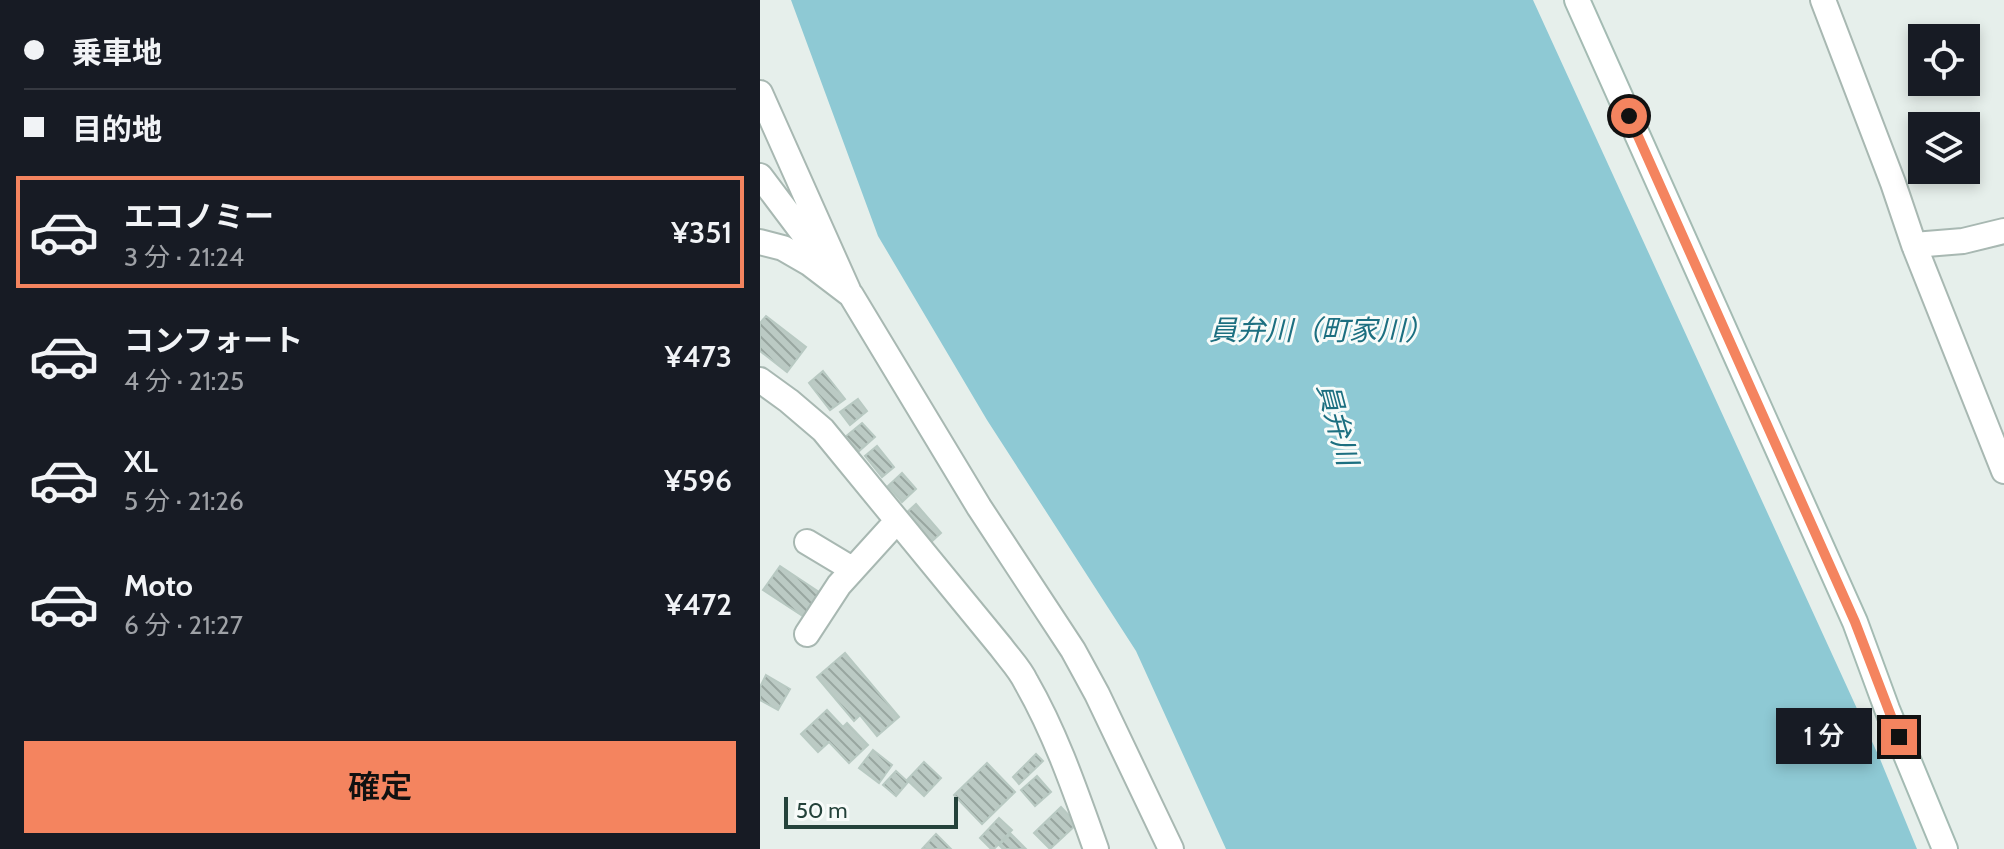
<!DOCTYPE html>
<html lang="ja">
<head>
<meta charset="utf-8">
<style>
	:root { --surface:#171b24; --page:#20242c; --text:#f1f3f6; --muted:#9ea1a6; --line:#363941; --accent:#f4845f }
	body { margin:0; font-family:Cabin,"Noto Sans JP",sans-serif; background:var(--page); color:var(--text); height:100vh; display:flex; flex-direction:column; font-size:30px; white-space:nowrap }
	* { box-sizing:border-box; margin:0 }
	p { font-size:26px; color:var(--muted) }
	.icon { flex:none; width:44px; height:44px; fill:none; stroke:currentColor; stroke-width:2; stroke-linecap:round; stroke-linejoin:round }
	.map { position:relative; flex:1; overflow:hidden }
	.details { display:flex; flex-direction:column; background:var(--surface); width:760px }
	.details>* { flex:none }
	.banner { display:grid; align-content:center; height:176px; padding:0 24px; background:var(--surface) }
	.controls { position:absolute; left:1148px; top:24px; display:grid; gap:16px }
	.controls a { display:grid; place-items:center; width:72px; height:72px; border-radius:0px; background:var(--surface); box-shadow:0 4px 12px #0003; font-size:40px }
	.scale { position:absolute; left:24px; bottom:20px; width:174px; box-sizing:border-box; padding-left:8px; border:4px solid #24423a; border-top:0; font-size:22px; line-height:28px; white-space:nowrap; color:#24423a; -webkit-text-stroke:6px #f7fbf9; paint-order:stroke }
	.end { position:absolute; width:36px; height:36px; margin:-18px; border:10px solid #f4845f; background:#111; box-shadow:0 0 0 4px #111 }
	.from { border-radius:50% }
	.bubble { position:absolute; height:56px; border-radius:0px; background:var(--surface); box-shadow:0 4px 12px #0003; font-size:26px; font-weight:600; line-height:56px; text-align:center }
	.banner b { display:flex; align-items:center; gap:28px; height:76px; font-size:30px }
	.banner b+b { border-top:2px solid var(--line) }
	.banner i { width:20px; height:20px; background:var(--text) }
	ul { padding:0; list-style:none }
	li { display:flex; align-items:center; gap:24px; height:112px; margin:0 16px 12px; padding:0 8px; border:4px solid transparent; border-radius:0px }
	li div { flex:1 }
	li b { display:block; font-size:30px }
	li em { font-style:normal; font-weight:600 }
	li.selected { border-color:var(--accent) }
	li>.icon { width:72px; height:72px; stroke-width:1.5 }
	.action { display:flex; gap:16px; margin-top:auto; padding:16px 24px }
	.action a { flex:1; height:92px; border-radius:0px; background:var(--accent); color:#111; font-size:32px; font-weight:600; line-height:92px; text-align:center }
	main { display:flex; flex:1; min-height:0 }
	.map>svg:first-child { display:block }
</style>
</head>
<body>
<main>
<section class="details">
<div class="banner">
<b><i class="from"></i>乗車地</b>
<b><i></i>目的地</b>
</div>
<ul>
<li class="selected"><svg class="icon" aria-label="car" viewBox="0 0 24 24"><path d="M5 17H2v-5l4-1 3-4h7l3 4 3 1v5h-3M9 17h6M6 11h13"/><circle cx="7" cy="17" r="2"/><circle cx="17" cy="17" r="2"/></svg><div><b>エコノミー</b><p>3 分 · 21:24</p></div><em>¥351</em></li>
<li><svg class="icon" aria-label="car" viewBox="0 0 24 24"><path d="M5 17H2v-5l4-1 3-4h7l3 4 3 1v5h-3M9 17h6M6 11h13"/><circle cx="7" cy="17" r="2"/><circle cx="17" cy="17" r="2"/></svg><div><b>コンフォート</b><p>4 分 · 21:25</p></div><em>¥473</em></li>
<li><svg class="icon" aria-label="car" viewBox="0 0 24 24"><path d="M5 17H2v-5l4-1 3-4h7l3 4 3 1v5h-3M9 17h6M6 11h13"/><circle cx="7" cy="17" r="2"/><circle cx="17" cy="17" r="2"/></svg><div><b>XL</b><p>5 分 · 21:26</p></div><em>¥596</em></li>
<li><svg class="icon" aria-label="car" viewBox="0 0 24 24"><path d="M5 17H2v-5l4-1 3-4h7l3 4 3 1v5h-3M9 17h6M6 11h13"/><circle cx="7" cy="17" r="2"/><circle cx="17" cy="17" r="2"/></svg><div><b>Moto</b><p>6 分 · 21:27</p></div><em>¥472</em></li>
</ul>
<div class="action"><a>確定</a></div>
</section>
<div class="map">
<svg width="1244" height="849" viewBox="0 0 1244 849">
	<defs>
		<pattern id="building-back-hatch" width="6" height="6" patternUnits="userSpaceOnUse" patternTransform="scale(2)"><rect width="6" height="6" fill="#bbcac4"/><path d="M-1 5l2 2M0 0l6 6M5-1l2 2" fill="none" stroke="#98a6a0"/></pattern>
	</defs>
	<rect width="100%" height="100%" fill="#e6efeb"/>
	<!-- water -->
	<path fill="#8ec9d4" d="M31,0H773L1120,759L1157,849H466L376,651L227,420L118,236Z"/>
	<!-- building -->
	<path fill="url(#building-back-hatch)" stroke="#b8c9c2" stroke-width="2" d="M6,316L46,347L27,372L0,351V323Z
		M63,371L85,399L70,410L49,383Z
		M98,399L107,411L90,425L80,412Z
		M102,423L115,437L98,452L85,437Z
		M117,446L134,467L122,477L105,456Z
		M142,473L156,489L142,502L128,486Z
		M156,504L181,533L170,543L145,514Z
		M20,566L65,596L49,620L3,590Z
		M85,653L139,717L117,736L100,715L94,721L57,677Z
		M6,675L30,689L18,710L0,700V687Z
		M67,710L83,727L87,723L108,745L89,763L69,742L58,752L41,734Z
		M113,750L132,765L119,783L99,768Z
		M276,754L283,761L259,784L253,777Z
		M164,762L181,778L164,796L147,780Z
		M227,763L255,792L222,824L194,795Z
		M136,771L148,782L136,796L123,785Z
		M277,776L291,792L275,806L261,790Z
		M301,807L317,824L290,849L274,833Z
		M239,818L252,830L234,849H231L220,838Z
		M176,834L191,849H162Z
		M251,834L266,849H243L239,845Z"/>
	<g fill="none" stroke-linecap="round" stroke-linejoin="round">
		<defs>
			<path id="street" d="M1063,0L1133,183L1154,245L1244,471
				M0,93L88,290
				M0,176L67,265
				M0,242L23,248L49,263L91,295L219,507L313,650L337,694L411,849
				M1154,245L1203,241L1244,231
				M0,380L29,401L63,430L241,647C249,658 260,669 266,682C296,734 316,793 336,849
				M47,542L92,569
				M47,634L79,585L137,521"/>
			<path id="secondary" d="M817,0L1095,622L1127,709L1185,849"/>
		</defs>
		<!-- street casing -->
		<use href="#street" stroke="#a8b8b2" stroke-width="28"/>
		<!-- secondary casing -->
		<use href="#secondary" stroke="#a4bbb3" stroke-width="28"/>
		<!-- street -->
		<use href="#street" stroke="#fff" stroke-width="24"/>
		<!-- secondary -->
		<use href="#secondary" stroke="#fff" stroke-width="24"/>
	</g>
	<g fill="none" stroke-linecap="round" stroke-linejoin="round">
		<!-- route -->
		<path stroke="#f4845f" stroke-width="10" d="M869,116L1095,622L1139,737"/>
	</g>
	<g text-anchor="middle" stroke-width="6" stroke-linejoin="round" paint-order="stroke">
		<!-- water labels -->
		<g font-size="28" font-style="italic" fill="#1c6f80" stroke="#f7fbf9">
			<text x="561" y="340">員弁川（町家川）</text>
			<text transform="translate(578 424) rotate(75)" y="10">員弁川</text>
		</g>
	</g>
</svg>
<div class="controls">
<a><svg class="icon" aria-label="locate" viewBox="0 0 24 24"><circle cx="12" cy="12" r="6"/><path d="M12 2v4M12 18v4M2 12h4M18 12h4"/></svg></a>
<a><svg class="icon" aria-label="layers" viewBox="0 0 24 24"><path d="M12 4l9 5-9 5-9-5zM3 14l9 5 9-5"/></svg></a>
</div>
<div class="scale">50 m</div>
<i class="end from" style="left:869px;top:116px"></i>
<i class="end" style="left:1139px;top:737px"></i>
<div class="bubble" style="left:1016px;top:708px;width:96px">1 分</div>
</div>
</main>
</body>
</html>
